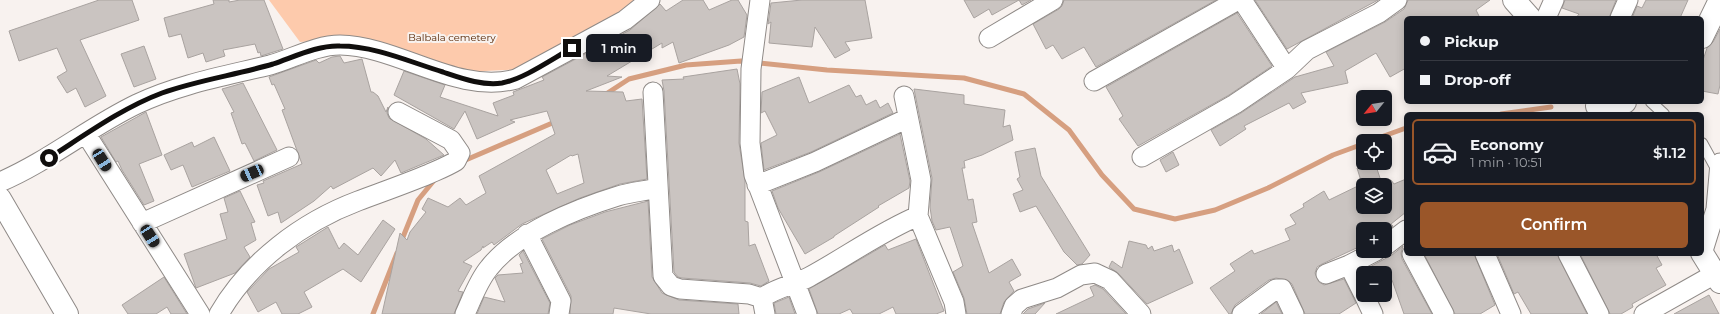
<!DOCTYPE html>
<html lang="en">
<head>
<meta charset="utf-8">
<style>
	:root { --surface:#171b24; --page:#20242c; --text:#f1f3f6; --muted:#9ea1a6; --line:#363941; --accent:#9a5629 }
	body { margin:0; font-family:Montserrat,sans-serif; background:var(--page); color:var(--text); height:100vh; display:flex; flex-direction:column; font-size:15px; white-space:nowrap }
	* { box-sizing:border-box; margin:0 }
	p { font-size:13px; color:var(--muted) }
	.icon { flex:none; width:22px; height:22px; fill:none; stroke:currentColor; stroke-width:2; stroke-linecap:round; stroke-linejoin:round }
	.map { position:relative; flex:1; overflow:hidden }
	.panel { position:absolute; left:1404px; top:112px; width:300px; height:144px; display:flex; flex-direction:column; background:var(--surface); border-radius:6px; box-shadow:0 2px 10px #0003 }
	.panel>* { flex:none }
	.guide { position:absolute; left:1404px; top:16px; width:300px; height:88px; border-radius:6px; box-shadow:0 2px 10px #0003; display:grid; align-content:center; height:88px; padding:0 16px; background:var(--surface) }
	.needle { width:26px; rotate:240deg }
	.buttons { position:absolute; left:1356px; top:90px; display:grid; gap:8px }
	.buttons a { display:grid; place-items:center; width:36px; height:36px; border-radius:6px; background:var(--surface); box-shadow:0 2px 10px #0003; font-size:20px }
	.end { position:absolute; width:18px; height:18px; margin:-9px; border:5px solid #100e0d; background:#fff; box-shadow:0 0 0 2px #fff }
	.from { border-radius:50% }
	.bubble { position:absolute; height:28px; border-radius:6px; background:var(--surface); box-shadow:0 2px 10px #0003; font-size:13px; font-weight:600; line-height:28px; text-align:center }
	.car { position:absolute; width:12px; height:24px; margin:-12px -6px; border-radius:5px; box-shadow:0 0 3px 1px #0007; background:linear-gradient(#222 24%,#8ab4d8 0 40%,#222 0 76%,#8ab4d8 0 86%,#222 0) }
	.guide b { display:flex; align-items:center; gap:14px; height:38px; font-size:15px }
	.guide b+b { border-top:1px solid var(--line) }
	.guide i { width:10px; height:10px; background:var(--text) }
	ul { padding:7px 0 0; list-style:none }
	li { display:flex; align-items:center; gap:12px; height:66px; margin:0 8px 6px; padding:0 8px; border:2px solid transparent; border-radius:6px }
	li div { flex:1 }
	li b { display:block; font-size:15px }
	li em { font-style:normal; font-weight:600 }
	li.active { border-color:var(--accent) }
	li>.icon { width:36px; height:36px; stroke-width:1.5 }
	.action { display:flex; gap:8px; margin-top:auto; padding:8px 16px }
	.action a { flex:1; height:46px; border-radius:6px; background:var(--accent); color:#fff; font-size:16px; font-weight:600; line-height:46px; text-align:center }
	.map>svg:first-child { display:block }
</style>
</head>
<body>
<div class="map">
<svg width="1720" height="314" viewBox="0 0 1720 314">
	<rect width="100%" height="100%" fill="#f8f2ef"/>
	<!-- green -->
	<path fill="#fdcaac" d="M269,0H636L627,8L526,69L445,73L350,38L300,42Z"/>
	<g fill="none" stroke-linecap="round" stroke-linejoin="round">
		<!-- stream -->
		<path stroke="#d69f80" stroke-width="5" d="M606,94L629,79L686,65L741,61L827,70L964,78L1024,94L1069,130L1102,175L1134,209L1175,219L1215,210L1268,188L1333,155L1363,144
			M1501,114L1551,107
			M1370,141L1406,128
			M461,162L557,121
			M401,242L418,200L436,178
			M373,314L397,253"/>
	</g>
	<!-- building -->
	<path fill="#cac4c1" stroke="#a9a3a0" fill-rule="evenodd" d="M99,0H132L139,20L80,40L106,96L85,107L76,88L67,93L57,77L67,71L57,48L19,61L9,31Z
		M213,0H229V2L240,0H264L283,49L261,56L260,52L258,53L255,44L223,50L225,56L206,62L203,53L188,58L181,34L169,37L164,18L214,4Z
		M683,0H703L709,10L732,0H738L747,15L744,37L729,45L679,63L673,42L662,48V43L607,76L622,77L586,91L623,92L626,101L642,99L647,179L620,184L580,198L522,224L494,245L492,242L483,248V246L481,250L463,262L472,266L458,291L463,292L454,314H382L400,233L407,240L410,232L426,212L422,209L428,198L448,207L460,198L466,205L486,193L479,176L555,134L547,111L510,120L515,122L477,139L465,111L454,129L394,95L404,71L445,85L440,97L498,116L493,103L514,95L513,92L544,80L542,77L630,30L660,4L666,11ZM578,154L584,183L557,194L546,170L571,155L572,156Z
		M802,0H865L872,38L845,42L850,50L835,58L815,27L812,47L769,43L771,22L768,24L771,3Z
		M964,0H1019L992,15L989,9L974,18Z
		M1019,0H1031L1022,5Z
		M1064,0H1216L1096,67L1084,47L1062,59L1053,45L1046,49L1033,24L1059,9L1062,6Z
		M1255,0H1378L1287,49Z
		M1408,0H1490L1476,10L1480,18H1406V68L1390,77L1376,53L1345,71L1348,83L1301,93L1306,102L1293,109L1289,103L1244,126L1246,129L1220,146L1211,130L1241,113L1295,77L1334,66L1326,52L1385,22L1404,9Z
		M1565,0H1616L1609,18H1576L1579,14L1562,8Z
		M1646,0H1688L1680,18H1632L1637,6L1642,8Z
		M1237,13L1272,66L1229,95L1138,146L1119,119L1123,116L1106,87Z
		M1720,29V85L1718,94L1702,91V63L1707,48L1713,42Z
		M144,46L156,79L134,87L121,54Z
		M340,56L344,63L362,59L371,92H373L378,96L386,112L388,107L387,113L389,118L426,139L444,155L401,173L395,160L381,176L373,168L333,189L331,186L314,201L281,223L278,212L268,216L257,185L264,183L263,181L302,164L282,110L285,109L274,84L272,85L269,77L316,60L319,63L332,57Z
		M737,69L740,84L739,143L745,181V221L748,222L749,246L755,244L769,281L761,286L750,283L682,278L678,277L674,272L664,91L662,80L684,79L683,77Z
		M799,77L809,103L849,85L856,97L861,95L866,105L876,100L880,108L888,103L893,113L811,152L764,170L761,143L777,135L765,111L761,113L762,92Z
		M243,83L277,150L254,161L245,143L242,144L231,113L234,112L222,89Z
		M914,89L964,95V104L1005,110L1003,127L1010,125L1013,140L982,155L964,161L965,168H962L968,200L973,199L977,222L972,223L989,273L1012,259L1021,275L1009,282L1014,291L1004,302L1000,314H967L964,298L953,272L963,266L950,227L936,230L932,221L930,207L932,178Z
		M146,112L162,155L139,164L154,201L144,205L122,170L118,161L116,162L101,137Z
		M900,134L910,181L909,188L878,206L879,207L834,236V237L805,254L778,208L772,191L819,172Z
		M214,137L230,171L192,187L183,165L171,170L164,155L192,142L194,147Z
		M1035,148L1041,176L1090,255L1082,264L1077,265L1064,252L1036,206L1020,212L1013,194L1023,190L1017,179L1020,177L1015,152Z
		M1173,152L1179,165L1166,172L1160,160Z
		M1375,163L1382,184L1391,180L1394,184L1406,179V212L1391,224L1393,226L1385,232V229H1363V245L1322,264L1317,267L1315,273L1319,282L1324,285L1344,279L1356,303L1339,314H1305L1292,284L1287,280L1276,278L1269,280L1235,305L1231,314H1229L1210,288L1235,271L1230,264L1252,250L1254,254L1290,240L1285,229L1296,224L1290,215L1304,207L1303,204L1324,191L1329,200L1362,184L1357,168ZM1363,185H1385V207H1363Z
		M240,191L255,222L251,223L256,240L244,247L250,257L235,273L196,288L184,254L227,239L220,214L228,212L224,198Z
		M648,201L652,277L662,293L679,300L738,304L739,314H651L614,308L613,314H570L571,296L542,239L570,225L605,212Z
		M383,220L395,229L361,282L343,269L304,292L312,307L298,314H282L276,302L258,312L247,292L269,269L299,252L296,247L328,227L339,249L344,243L358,255Z
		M916,239L944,311L936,314H896L893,307L879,314H853L850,309L839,314H818L809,289L885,245L888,250Z
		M1129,241L1146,245L1148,249L1152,246L1154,251L1172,245L1174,252L1179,249L1193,283L1147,304L1118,273L1109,267L1112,261L1122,268Z
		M1403,246L1401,253L1402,259L1432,314H1404L1392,280L1385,285V273H1365L1364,270L1392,255Z
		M523,251L550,303L548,314H477L484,297L505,302L495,278L498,275L523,273L520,264L523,263L519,255Z
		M1424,254H1474L1495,305L1480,314H1455Z
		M1497,254H1557L1587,314H1531L1518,292L1514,294Z
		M1580,254H1656L1662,265L1656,268L1666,285L1632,304L1633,307L1621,314H1610Z
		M164,277L187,314H171L167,307L156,314H128L122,305Z
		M1095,285L1103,289L1126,314H1056L1094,296L1090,287Z
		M1709,295L1719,314H1674Z
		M789,297L795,314H776L774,303Z
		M1276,302L1282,314H1261Z
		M1045,303L1035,314H1023L1028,309Z"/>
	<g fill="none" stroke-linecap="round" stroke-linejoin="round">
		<defs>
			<path id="service" d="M1651,102L1664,114
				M1702,143L1718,172"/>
			<path id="minor" d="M760,0L751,69L750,143L754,175L807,314
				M1242,0L1287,69
				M1546,18L1554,0
				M1620,18L1628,0
				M989,38L1053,0
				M1094,81L1238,0
				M653,92L663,276L671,286L680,289L749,294L762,298
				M904,96L921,180L918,216L954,302L956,314
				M86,134L200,314
				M1142,157L1235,104L1287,69L1307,50L1379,13L1397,0
				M0,182C49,161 89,127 137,104C179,84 225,76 270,65C292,59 316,45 340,45C399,46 457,95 516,79L625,20L650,0
				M757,185L815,162L908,118
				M142,223L289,157
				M527,234L561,301L559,314
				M1385,246L1406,230
				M1412,254L1444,314
				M1485,254L1511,314
				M1568,254L1599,314
				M1702,254L1716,209L1720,163
				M1349,265L1363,293
				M1326,274L1349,265L1376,251
				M1364,295L1373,314
				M219,314C249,262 302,222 358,201C382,192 405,184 429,174C438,170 448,166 456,161L460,153L451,140L398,112
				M465,314C472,299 478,281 489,268C516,233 576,209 618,196C631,192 645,191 658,188
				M765,314L762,298C775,288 794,285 809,277C846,257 880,232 918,216
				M1011,314L1014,306L1022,299L1057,288L1081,275L1095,273L1110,280L1141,314
				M1242,314L1276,289H1282L1294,314
				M1644,314L1715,274"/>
			<path id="tertiary" d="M1514,0L1530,18
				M1702,37L1720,0
				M1597,106L1625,102
				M1702,253L1720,282"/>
			<path id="secondary" d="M0,199L67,314"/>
		</defs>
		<!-- service casing -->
		<use href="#service" stroke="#8f8a87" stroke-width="12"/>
		<!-- minor casing -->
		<use href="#minor" stroke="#8f8a87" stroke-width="21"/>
		<!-- tertiary casing -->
		<use href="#tertiary" stroke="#8f8a87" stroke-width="24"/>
		<!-- secondary casing -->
		<use href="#secondary" stroke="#8f8a87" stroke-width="24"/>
		<!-- service -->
		<use href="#service" stroke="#fff" stroke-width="10"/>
		<!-- minor -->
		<use href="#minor" stroke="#fff" stroke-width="19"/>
		<!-- tertiary -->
		<use href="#tertiary" stroke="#fff" stroke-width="22"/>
		<!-- secondary -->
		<use href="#secondary" stroke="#fff" stroke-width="22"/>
	</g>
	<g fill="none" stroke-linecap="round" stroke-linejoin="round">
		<!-- route -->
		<path stroke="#100e0d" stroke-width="5" d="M49,158C85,135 122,108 162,93C198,80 236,75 273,64C294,57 318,45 340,46C375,46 410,62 443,72C461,78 482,86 502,83C524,79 552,59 572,48"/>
	</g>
	<g text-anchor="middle" stroke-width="4" stroke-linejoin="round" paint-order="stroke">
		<!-- park labels -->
		<g font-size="10" fill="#552400" stroke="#f8f2ef">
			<text x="452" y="41">Balbala cemetery</text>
		</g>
	</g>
</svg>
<div class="buttons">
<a><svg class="needle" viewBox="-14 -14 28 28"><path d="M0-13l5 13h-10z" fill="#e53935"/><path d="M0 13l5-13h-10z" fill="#9ea1a6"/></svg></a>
<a><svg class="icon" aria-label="locate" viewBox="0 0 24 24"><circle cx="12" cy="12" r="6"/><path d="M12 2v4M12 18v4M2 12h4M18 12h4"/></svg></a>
<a><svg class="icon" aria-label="layers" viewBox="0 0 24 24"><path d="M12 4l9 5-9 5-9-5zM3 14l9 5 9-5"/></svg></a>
<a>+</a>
<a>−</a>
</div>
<i class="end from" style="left:49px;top:158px"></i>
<i class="end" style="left:572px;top:48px"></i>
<div class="bubble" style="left:586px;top:34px;width:66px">1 min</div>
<i class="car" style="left:102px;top:160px;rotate:148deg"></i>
<i class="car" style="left:252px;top:173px;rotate:246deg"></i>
<i class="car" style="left:150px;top:236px;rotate:147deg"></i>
<div class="guide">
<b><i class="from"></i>Pickup</b>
<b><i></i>Drop-off</b>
</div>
<section class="panel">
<ul>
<li class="active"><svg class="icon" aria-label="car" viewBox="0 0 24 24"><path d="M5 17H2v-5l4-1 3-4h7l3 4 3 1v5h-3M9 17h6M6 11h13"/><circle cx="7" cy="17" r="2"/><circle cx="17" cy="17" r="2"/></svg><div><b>Economy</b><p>1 min · 10:51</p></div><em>$1.12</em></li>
</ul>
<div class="action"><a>Confirm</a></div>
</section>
</div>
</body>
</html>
